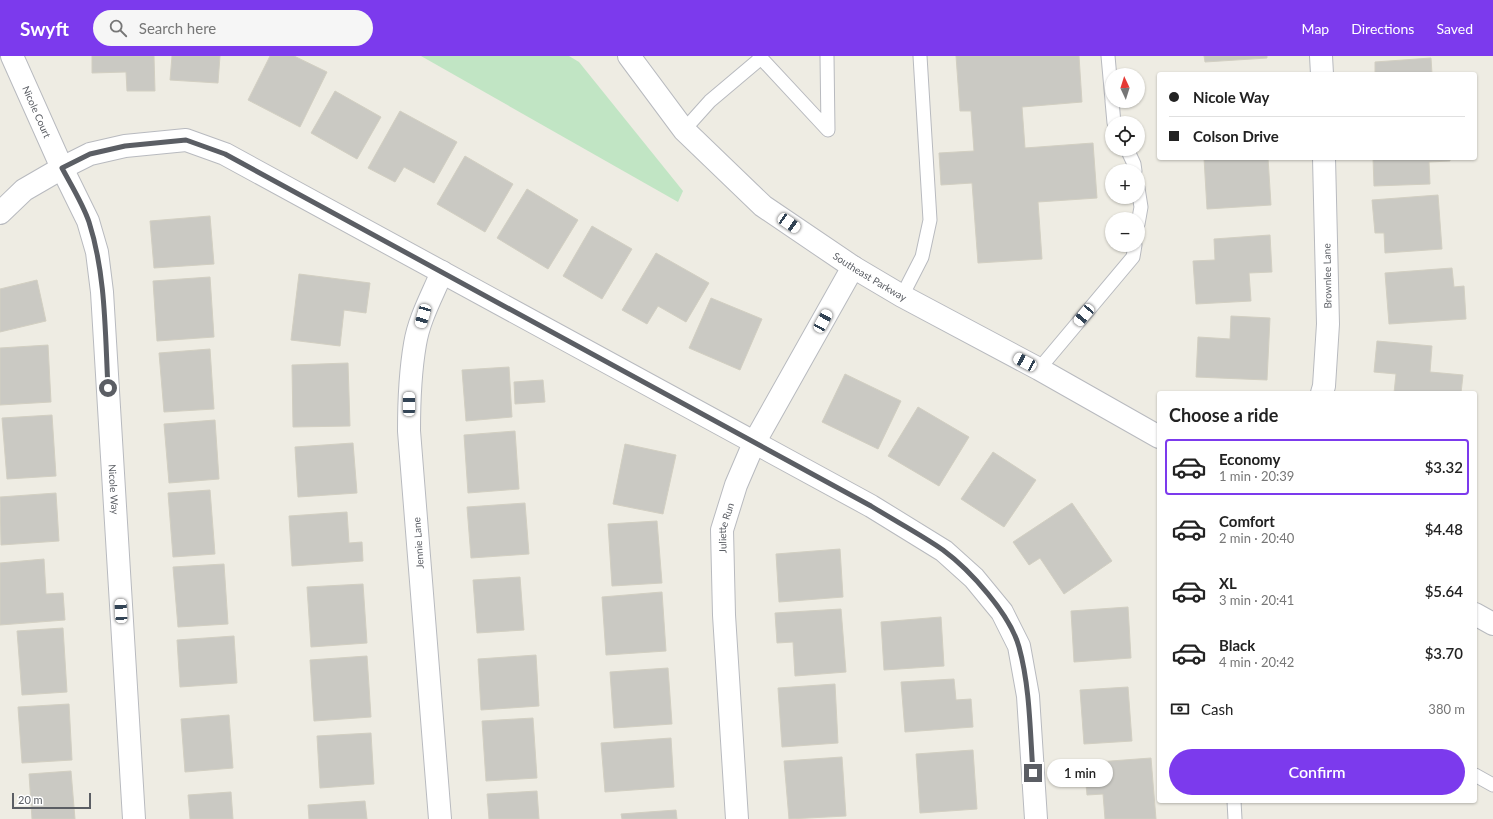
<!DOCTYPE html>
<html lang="en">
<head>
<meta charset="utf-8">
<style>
	:root { --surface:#fff; --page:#f6f6f6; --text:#222; --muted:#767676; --line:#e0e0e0; --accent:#7c3aed }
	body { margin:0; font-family:Lato,sans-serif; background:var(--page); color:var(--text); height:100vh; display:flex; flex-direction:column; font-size:15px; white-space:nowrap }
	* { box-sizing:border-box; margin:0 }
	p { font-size:13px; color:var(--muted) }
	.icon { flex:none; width:22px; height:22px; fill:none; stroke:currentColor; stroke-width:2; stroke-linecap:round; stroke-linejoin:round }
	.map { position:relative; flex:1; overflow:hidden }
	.details { position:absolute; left:1157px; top:335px; width:320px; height:412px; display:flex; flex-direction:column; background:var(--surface); border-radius:4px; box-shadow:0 1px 3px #0004 }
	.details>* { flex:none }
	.banner { position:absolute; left:1157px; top:16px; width:320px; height:88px; border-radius:4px; box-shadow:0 1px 3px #0004; display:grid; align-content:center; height:88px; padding:0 12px; background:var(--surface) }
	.needle { width:26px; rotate:356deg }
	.tools { position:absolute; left:1105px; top:12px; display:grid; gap:8px }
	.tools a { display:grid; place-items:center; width:40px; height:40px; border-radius:50%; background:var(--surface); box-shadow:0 1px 3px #0004; font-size:20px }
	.scale { position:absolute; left:12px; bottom:10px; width:79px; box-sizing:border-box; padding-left:4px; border:2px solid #5b5e64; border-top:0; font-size:11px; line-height:14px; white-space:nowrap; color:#5b5e64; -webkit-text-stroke:3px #fff; paint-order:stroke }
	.end { position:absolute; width:18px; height:18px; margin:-9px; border:5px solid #5b5e64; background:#fff; box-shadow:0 0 0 2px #fff }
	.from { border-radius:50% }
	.bubble { position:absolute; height:28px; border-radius:14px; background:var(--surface); box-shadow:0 1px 3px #0004; font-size:13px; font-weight:600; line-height:28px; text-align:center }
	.car { position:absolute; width:12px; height:24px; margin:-12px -6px; border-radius:5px; box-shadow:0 0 3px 1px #0007; background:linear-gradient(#fff 24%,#345 0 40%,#fff 0 76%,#345 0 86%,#fff 0) }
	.banner b { display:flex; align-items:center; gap:14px; height:38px; font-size:15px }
	.banner b+b { border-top:1px solid var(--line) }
	.banner i { width:10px; height:10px; background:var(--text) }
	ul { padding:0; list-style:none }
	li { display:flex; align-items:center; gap:12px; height:56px; margin:0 8px 6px; padding:0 4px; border:2px solid transparent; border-radius:4px }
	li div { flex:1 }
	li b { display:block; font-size:15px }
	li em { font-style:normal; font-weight:600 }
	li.selected { border-color:var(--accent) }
	li>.icon { width:36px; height:36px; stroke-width:1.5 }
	h2 { padding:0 12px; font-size:18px; line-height:48px }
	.pay { display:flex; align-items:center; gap:10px; height:44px; padding:0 12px; font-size:15px }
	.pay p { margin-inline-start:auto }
	.cta { display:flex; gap:8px; margin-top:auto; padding:8px 12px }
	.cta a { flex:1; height:46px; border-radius:24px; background:var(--accent); color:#fff; font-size:16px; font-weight:600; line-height:46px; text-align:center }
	header { display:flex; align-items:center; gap:24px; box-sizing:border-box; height:56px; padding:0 20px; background:var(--accent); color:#fff }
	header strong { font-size:19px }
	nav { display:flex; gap:22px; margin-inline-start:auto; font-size:14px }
	.search { width:280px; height:36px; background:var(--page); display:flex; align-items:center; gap:10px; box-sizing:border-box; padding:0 14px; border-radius:22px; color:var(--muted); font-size:15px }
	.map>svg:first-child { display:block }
</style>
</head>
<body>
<header>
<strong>Swyft</strong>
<div class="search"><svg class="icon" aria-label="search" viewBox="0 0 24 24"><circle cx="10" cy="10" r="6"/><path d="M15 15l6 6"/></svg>Search here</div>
<nav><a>Map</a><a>Directions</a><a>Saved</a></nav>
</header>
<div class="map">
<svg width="1493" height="763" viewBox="0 0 1493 763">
	<rect width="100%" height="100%" fill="#eeece3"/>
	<!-- green -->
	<path fill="#c1e5c4" d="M421,0H569L579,6L683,135L678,146Z"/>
	<!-- building -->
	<path fill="#cac9c3" stroke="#d2cfc2" d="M92,0H154L155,35H127L126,16L92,17Z
		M172,0H220L218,27L170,24Z
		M270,0H294L327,16L300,71L248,44Z
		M956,0H1079L1082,46L1022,51L1025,92L1093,87L1097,142L1038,146L1042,203L978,207L972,127L941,129L939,97L974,95L971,55H960Z
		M1204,0H1267V2L1205,6Z
		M1431,2L1432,18H1375V6Z
		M335,35L381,61L357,103L311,77Z
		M400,55L457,86L434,127L404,111L395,126L368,112Z
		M465,100L513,128L485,176L437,148Z
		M1204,102H1268L1271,149L1207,153Z
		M1373,102H1450V105L1429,106L1430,128L1374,130Z
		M527,133L578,164L548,213L497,182Z
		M1438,139L1442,193L1385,197L1384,177H1375L1372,144Z
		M210,160L214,208L154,212L150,165Z
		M592,170L632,193L602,243L563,220Z
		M1270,179L1272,216L1249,217L1251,245L1196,248L1193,205L1215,204L1214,183Z
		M656,197L709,227L686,266L658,250L647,268L622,254Z
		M1452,212L1454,231L1464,230L1466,263L1389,268L1385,217Z
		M299,218L370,227L366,257L344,254L340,290L291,284Z
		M210,221L214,281L157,285L153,225Z
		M37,224L46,265L0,276V233Z
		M711,242L762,263L740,314L689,292Z
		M1231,260L1270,262L1267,324L1196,321L1198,281L1230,283Z
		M1377,285L1432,290L1430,316L1463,319L1461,337H1394L1396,318L1374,316Z
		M48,289L51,346L0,349V292Z
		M210,293L214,353L164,356L159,297Z
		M348,307L350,370L293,371L292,309Z
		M509,311L512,361L466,365L462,314Z
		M845,318L901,345L878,393L822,366Z
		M543,324L545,346L515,348L514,326Z
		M918,351L969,381L939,430L888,400Z
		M52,359L56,420L7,423L2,362Z
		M215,364L219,423L169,427L164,368Z
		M515,375L519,433L468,437L464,379Z
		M353,387L357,437L298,441L295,391Z
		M625,388L676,399L663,458L613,448Z
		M993,396L1036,424L1004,471L961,443Z
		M210,434L215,498L173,501L168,437Z
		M56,437L59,485L1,489L0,441Z
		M525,447L529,498L471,502L467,451Z
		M1072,447L1112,505L1064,538L1040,502L1029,509L1013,486Z
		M347,456L349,487L362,486L363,505L292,510L289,460Z
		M657,465L662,527L612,530L608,468Z
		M840,493L843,541L779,546L776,498Z
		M44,503L46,538L63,537L65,564L0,569V507Z
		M224,508L228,568L178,571L173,511Z
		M520,521L524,574L477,577L473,524Z
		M363,528L367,587L311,591L307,531Z
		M662,536L666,595L606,599L602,541Z
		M1128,551L1131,602L1074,606L1071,555Z
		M841,553L846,616L795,620L793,586L777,587L775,557Z
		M941,561L944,610L884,614L881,566Z
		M63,572L67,636L22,639L17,575Z
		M234,580L237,627L180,631L177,584Z
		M536,599L539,650L481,654L478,603Z
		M367,600L371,661L314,665L310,604Z
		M668,612L672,668L614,672L610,616Z
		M954,623L956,644L971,643L973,671L905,676L901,626Z
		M835,628L838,687L782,691L778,632Z
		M1128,631L1132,685L1084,688L1080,634Z
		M69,648L72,704L22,707L18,651Z
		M229,659L233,712L185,716L181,663Z
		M533,662L537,722L486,725L482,665Z
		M371,677L374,728L320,732L317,680Z
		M671,682L674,731L605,736L601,687Z
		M973,694L977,753L920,757L916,698Z
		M842,701L846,760L789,763L784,705Z
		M1151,702L1156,763H1105L1103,738L1087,739L1084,707Z
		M71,715L75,763H32L29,718Z
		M537,735L539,763H489L487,738Z
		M231,736L233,763H190L188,739Z
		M365,745L367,763H309L308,749Z
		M676,754L677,763H622L621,758Z"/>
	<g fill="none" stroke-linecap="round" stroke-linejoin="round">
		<defs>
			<path id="service" d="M1108,0L1112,44
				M761,2L828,74L827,0
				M1112,45L1114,67
				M684,74L710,45L761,2L759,0
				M1127,93L1134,108L1135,115
				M1138,132L1141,151L1138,168
				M902,240L922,201L930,164L920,0
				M1039,313L1133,201L1135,189
				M1475,719L1493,729
				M1234,745L1235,763"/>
			<g id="minor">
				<path id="s1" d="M12,0L62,112L88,165L97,196L102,236L134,763"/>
				<path d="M1321,0L1322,18"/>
				<path d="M0,157L24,134L62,112L90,98L125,90L186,84L225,98L871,450L944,495L974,522L1002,556L1019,590L1028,640L1036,763"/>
				<path d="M1322,337L1324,330L1328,268L1324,102"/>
				<path d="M440,763L409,375C409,346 410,317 415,288C419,263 432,240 442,216"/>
				<path id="s2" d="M737,763L724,559L722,474L736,429L754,387L853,211"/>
			</g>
			<g id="tertiary">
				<path id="s3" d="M629,0L684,74L763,150L853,211L902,240L1039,313L1159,381"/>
				<path d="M1475,558L1493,568"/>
			</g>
		</defs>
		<!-- service casing -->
		<use href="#service" stroke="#b8babf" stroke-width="15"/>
		<!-- minor casing -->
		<use href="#minor" stroke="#b8babf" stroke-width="24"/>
		<!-- tertiary casing -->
		<use href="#tertiary" stroke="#b8babf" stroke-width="24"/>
		<!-- service -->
		<use href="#service" stroke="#fff" stroke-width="13"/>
		<!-- minor -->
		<use href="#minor" stroke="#fff" stroke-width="22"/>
		<!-- tertiary -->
		<use href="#tertiary" stroke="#fff" stroke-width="22"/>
	</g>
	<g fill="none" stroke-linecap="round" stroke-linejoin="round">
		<!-- route -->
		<path stroke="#5b5e64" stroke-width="5" d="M108,332C105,277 106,219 89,166C83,148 71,129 62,112L90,98L125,90L186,84L225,98L871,450C895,465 920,478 943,494C970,514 1010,558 1019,591C1030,631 1030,675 1033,717"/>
	</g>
	<g text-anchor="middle" stroke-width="3" stroke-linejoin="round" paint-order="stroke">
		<!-- street labels -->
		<g font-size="10" fill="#5b5e64" stroke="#fff">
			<text dy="4" stroke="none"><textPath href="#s1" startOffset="61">Nicole Court</textPath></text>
			<text dy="4" stroke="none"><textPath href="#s3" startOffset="330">Southeast Parkway</textPath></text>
			<text transform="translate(1327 220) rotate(-91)" y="4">Brownlee Lane</text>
			<text dy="4" stroke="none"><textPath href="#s1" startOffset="452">Nicole Way</textPath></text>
			<text dy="4" stroke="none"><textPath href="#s2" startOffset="292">Juliette Run</textPath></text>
			<text transform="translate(418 487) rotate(-94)" y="4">Jennie Lane</text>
		</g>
	</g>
</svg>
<div class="tools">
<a><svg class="needle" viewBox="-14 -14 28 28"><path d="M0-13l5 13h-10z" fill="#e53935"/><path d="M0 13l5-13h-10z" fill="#767676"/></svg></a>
<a><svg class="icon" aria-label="locate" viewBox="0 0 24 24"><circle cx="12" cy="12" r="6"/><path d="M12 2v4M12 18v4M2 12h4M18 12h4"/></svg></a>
<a>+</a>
<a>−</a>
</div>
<div class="scale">20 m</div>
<i class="end from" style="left:108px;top:332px"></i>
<i class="end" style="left:1033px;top:717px"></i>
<div class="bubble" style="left:1047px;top:703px;width:66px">1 min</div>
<i class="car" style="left:789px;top:167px;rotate:124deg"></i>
<i class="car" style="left:1084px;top:259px;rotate:220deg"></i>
<i class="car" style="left:423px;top:260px;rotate:196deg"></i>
<i class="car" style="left:823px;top:265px;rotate:29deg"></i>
<i class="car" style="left:1025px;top:306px;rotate:298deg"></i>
<i class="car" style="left:409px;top:348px;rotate:0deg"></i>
<i class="car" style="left:121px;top:555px;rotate:357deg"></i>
<div class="banner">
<b><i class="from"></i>Nicole Way</b>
<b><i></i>Colson Drive</b>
</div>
<section class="details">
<h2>Choose a ride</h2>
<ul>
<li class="selected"><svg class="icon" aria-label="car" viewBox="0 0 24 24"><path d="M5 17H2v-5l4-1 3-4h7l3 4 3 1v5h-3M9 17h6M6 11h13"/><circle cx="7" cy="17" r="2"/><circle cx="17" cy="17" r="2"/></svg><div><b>Economy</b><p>1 min · 20:39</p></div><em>$3.32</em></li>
<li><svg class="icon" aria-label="car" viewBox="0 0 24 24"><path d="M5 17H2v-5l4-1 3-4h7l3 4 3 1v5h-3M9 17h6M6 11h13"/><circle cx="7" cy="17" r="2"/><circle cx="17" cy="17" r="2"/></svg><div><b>Comfort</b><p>2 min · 20:40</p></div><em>$4.48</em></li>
<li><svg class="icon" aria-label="car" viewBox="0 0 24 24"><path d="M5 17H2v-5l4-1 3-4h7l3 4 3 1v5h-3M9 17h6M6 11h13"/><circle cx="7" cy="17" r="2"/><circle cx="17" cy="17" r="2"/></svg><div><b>XL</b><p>3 min · 20:41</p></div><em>$5.64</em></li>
<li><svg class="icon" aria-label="car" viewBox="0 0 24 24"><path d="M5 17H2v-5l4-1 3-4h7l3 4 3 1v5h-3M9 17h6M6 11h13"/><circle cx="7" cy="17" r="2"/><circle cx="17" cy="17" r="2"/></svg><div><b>Black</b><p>4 min · 20:42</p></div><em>$3.70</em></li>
</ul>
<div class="pay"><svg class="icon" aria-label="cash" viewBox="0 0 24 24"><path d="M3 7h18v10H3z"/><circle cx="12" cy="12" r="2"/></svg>Cash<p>380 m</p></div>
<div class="cta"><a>Confirm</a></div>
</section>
</div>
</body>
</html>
